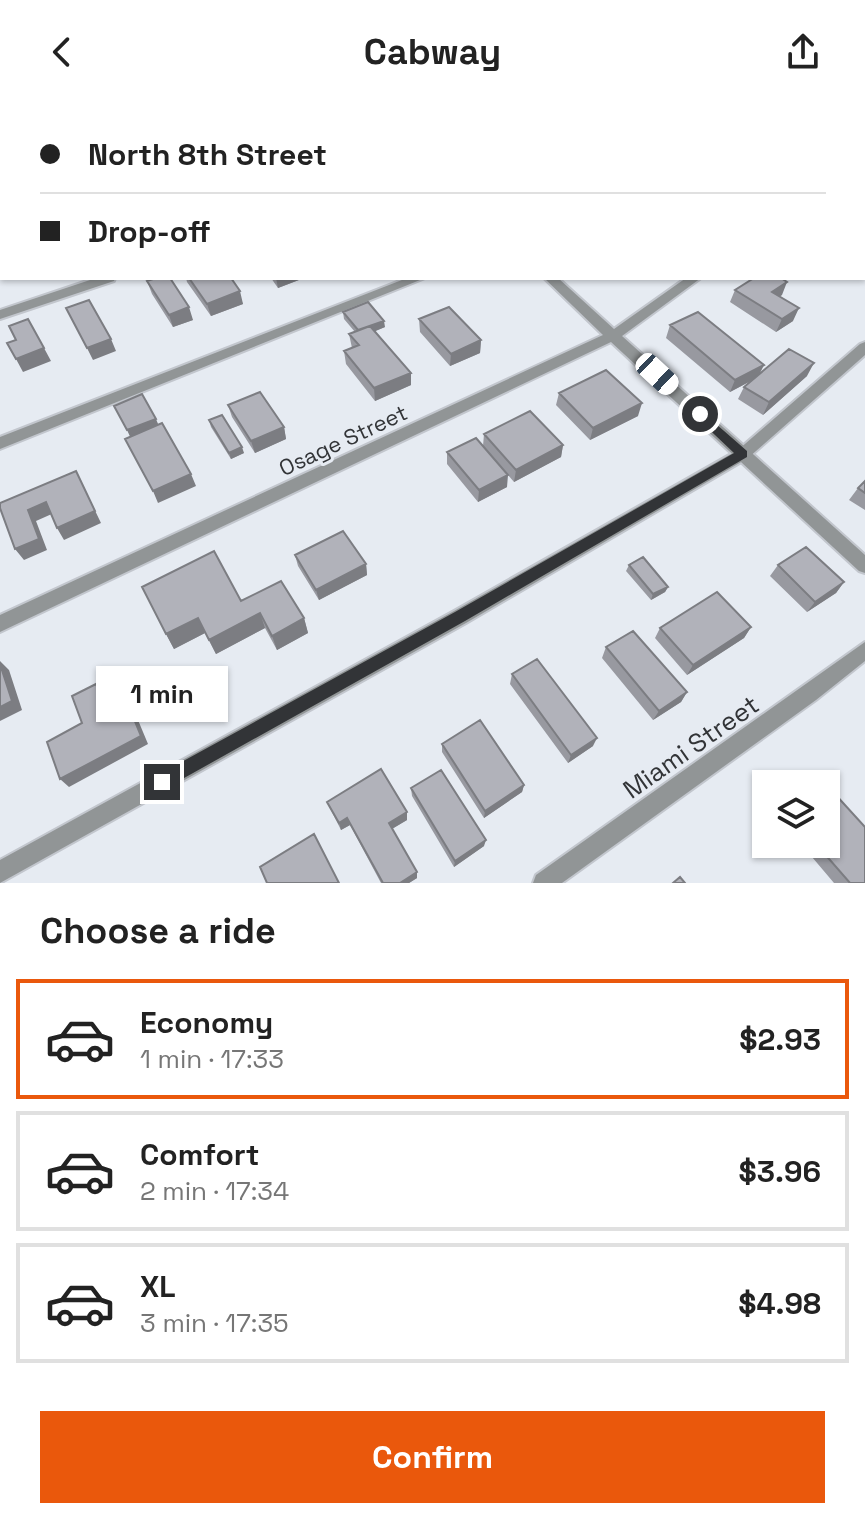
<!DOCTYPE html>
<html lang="en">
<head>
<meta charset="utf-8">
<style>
	:root { --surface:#fff; --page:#f2f2f2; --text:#222; --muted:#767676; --line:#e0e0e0; --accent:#ea580c }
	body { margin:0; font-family:"Space Grotesk",sans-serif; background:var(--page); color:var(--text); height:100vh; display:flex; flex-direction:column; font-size:30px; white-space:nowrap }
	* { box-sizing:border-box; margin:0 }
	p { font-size:26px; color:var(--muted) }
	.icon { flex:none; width:44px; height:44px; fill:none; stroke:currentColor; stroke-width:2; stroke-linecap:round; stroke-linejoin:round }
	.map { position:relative; height:779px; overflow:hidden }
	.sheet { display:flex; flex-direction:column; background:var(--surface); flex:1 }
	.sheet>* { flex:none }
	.banner { position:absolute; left:0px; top:0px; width:866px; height:176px; box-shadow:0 2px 6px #0004; display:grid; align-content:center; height:176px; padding:0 40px; background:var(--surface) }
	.tools { position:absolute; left:752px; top:666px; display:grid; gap:16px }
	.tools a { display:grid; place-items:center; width:88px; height:88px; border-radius:0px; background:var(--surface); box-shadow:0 2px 6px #0004; font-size:40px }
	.end { position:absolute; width:36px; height:36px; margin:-18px; border:10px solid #323437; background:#fff; box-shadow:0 0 0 4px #fff }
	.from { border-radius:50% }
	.bubble { position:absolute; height:56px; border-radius:0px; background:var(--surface); box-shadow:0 2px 6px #0004; font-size:26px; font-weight:700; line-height:56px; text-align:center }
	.car { position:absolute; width:24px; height:48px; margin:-24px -12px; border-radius:10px; box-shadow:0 0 6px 2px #0007; background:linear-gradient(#fff 24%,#345 0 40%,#fff 0 76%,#345 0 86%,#fff 0) }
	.banner b { display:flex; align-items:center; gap:28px; height:76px; font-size:30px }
	.banner b+b { border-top:2px solid var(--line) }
	.banner i { width:20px; height:20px; background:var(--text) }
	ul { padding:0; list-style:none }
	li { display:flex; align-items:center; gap:24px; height:120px; margin:0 16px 12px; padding:0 24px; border:4px solid var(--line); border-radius:0px }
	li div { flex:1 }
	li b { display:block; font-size:30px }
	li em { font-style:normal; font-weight:700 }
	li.selected { border-color:var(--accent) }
	li>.icon { width:72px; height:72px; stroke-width:1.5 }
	h2 { padding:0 40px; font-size:36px; line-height:96px }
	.primary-button { display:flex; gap:16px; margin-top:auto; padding:16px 40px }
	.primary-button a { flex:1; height:92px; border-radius:0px; background:var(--accent); color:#fff; font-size:32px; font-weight:700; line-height:92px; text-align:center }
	header { display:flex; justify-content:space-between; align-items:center; height:104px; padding:0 40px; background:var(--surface); font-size:36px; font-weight:700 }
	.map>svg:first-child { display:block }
</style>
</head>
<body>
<header><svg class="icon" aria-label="back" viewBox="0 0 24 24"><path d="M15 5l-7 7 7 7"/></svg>Cabway<svg class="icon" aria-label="share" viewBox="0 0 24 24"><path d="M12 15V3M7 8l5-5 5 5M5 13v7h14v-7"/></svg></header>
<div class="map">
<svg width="865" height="779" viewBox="0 0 865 779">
	<rect width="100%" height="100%" fill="#e6ebf2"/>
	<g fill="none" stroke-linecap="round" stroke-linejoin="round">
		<defs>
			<path id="lane" d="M864,88H865V94H864Z
				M2,101V109L0,110V102Z
				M407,174H425L0,345V333Z
				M865,238V251L748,354L466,519L0,779V756L454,507L738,346L860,240Z"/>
			<path id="street" d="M80,0H96L79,2Z
				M350,0H361L362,2H351Z
				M525,0H538L524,2Z
				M0,21H2L0,28Z
				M865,52V59H864V52Z
				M96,174H115L114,177L0,215V206Z
				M544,174H558L614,225L686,174H701L622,232L865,451V469L859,467L611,238L0,528V511L603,231Z
				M865,538V557L816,596L562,779H533L536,771Z"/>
		</defs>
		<!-- lane casing -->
		<use href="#lane" stroke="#c2c6cd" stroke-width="4"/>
		<!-- street casing -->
		<use href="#street" stroke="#c2c6cd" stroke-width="4"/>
		<!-- lane -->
		<use href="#lane" fill="#919596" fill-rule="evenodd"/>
		<!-- street -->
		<use href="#street" fill="#919596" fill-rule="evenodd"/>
	</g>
	<!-- wall -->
	<path fill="#9899a0" d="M158,0H248L241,2H236L234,0L235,2H158Z
		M566,0H675V2H564Z
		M757,0H801V2H756Z
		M864,99H865V163H864Z
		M186,174H231L243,200L211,212L187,178Z
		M271,174H304L278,184Z
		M147,177L193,216L173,223L152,190Z
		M735,186L782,191L779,192L793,217L776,228L730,198Z
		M343,208L385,223L375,227L411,269V281L375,297L346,260L344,247L352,244L349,230L355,228L344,215Z
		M419,215L481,236L480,249L450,262L420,228Z
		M670,221L760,269L807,272L763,311L738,295L744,283L749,278L730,288L666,234Z
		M559,289L638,312L590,336L556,301Z
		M228,301L284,323L286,335L255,349L232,313Z
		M209,316L244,349L231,355L211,323Z
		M484,330L563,341L561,353L514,378L483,342Z
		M447,348L507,383L478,398L447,360Z
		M865,377V406L849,396L858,384Z
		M295,451L366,460L367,471L319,496L298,462Z
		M629,461L668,483L665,488L651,496L626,467Z
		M778,461L844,478L836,489L807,508L770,472Z
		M241,497L304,514L308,529L277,546L265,524L216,550L205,529L174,545L166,530Z
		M751,523L744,534L687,571L655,534L660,524Z
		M606,543L687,588L681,598L653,616L602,554Z
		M512,570L593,642L568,659L510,580Z
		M442,640L524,681L522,688L484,714L442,648Z
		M411,684L484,742L454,763L412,692Z
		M327,698L407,708V716L392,725L417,774L409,779H381L350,721L341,726Z
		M801,740H826L865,779H834Z"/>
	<!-- shaded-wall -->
	<path fill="#7c7d82" d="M461,0H480L474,2H460Z
		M665,0H675V2H664Z
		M2,57V71L0,72V58Z
		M276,174H304L278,184Z
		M787,178L782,191L767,201L772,188Z
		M240,187L243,200L211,212L207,200Z
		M189,203L193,216L173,223L169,211Z
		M799,204L793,217L776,228L782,215Z
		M384,217L385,223L359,234V227Z
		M111,235L116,247L93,256L87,244Z
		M481,236L480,249L450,262L451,250Z
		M44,244L51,257L23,268L16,255Z
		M814,259L807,272L763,311L769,298Z
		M764,261L758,273L730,288L735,276Z
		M411,269V281L375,297L374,284Z
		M642,299L638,312L590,336L593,324Z
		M156,315L161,327L133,339L127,326Z
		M284,323L286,335L255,349L251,337Z
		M563,341L561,353L514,378L516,366Z
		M242,343L244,349L231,355L229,349Z
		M76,367L101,419L64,436L57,424Z
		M191,370L196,382L158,399L153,387Z
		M508,371L507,383L478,398L479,386Z
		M46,398L54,409L36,417L47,446L24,456L15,445L28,406Z
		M366,460L367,471L319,496L316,486Z
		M844,478L836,489L807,508L815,498Z
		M668,483L665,488L651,496L653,490Z
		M260,509L265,524L216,550L209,536Z
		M198,514L205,529L174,545L166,530Z
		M304,514L308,529L277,546L272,532Z
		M751,523L744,534L687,571L693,561Z
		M0,557L9,566L22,606L0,617Z
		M121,583L128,592L148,640L69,683L60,675Z
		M687,588L681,598L653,616L659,607Z
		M597,634L593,642L568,659L571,651Z
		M524,681L522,688L484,714L485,707Z
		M407,708V716L390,726L389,719Z
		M347,714L350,721L341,726L339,719Z
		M486,736L484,742L454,763L455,757Z
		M417,768V774L409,779H400Z"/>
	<!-- building -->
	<path fill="#b1b2ba" stroke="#7c7d82" stroke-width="2" d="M120,0H141L142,2H113Z
		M163,0H183L185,2H164Z
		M189,0H207L209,2H191Z
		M213,0H230L223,2H215Z
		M404,0H437L439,2H407Z
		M566,0H609L613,2H566L564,1Z
		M617,0H635L630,2H621Z
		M778,0H799L798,2H787Z
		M820,0H829L834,2H817Z
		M2,30V57L0,58V31Z
		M156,174H170L189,203L169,211L147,177Z
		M189,174H231L240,187L207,200Z
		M754,174H781L787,178L772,188L799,204L782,215L735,186Z
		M89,196L111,235L87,244L66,204Z
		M368,198L384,217L358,226L343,208Z
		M449,203L481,236L451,250L419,215Z
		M698,208L764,261L735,276L670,221Z
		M28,215L44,244L16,255L7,239L16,236L9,222Z
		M370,222L411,269L374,284L344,247L359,241L349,230Z
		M789,245L814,259L769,298L744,283Z
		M606,266L642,299L593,324L559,289Z
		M260,288L284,323L251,337L228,301Z
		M142,290L156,315L127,326L114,302Z
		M530,307L563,341L516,366L484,330Z
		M222,311L242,343L229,349L209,316Z
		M162,319L191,370L153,387L125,335Z
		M476,334L508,371L479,386L447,348Z
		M76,367L95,407L57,424L46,398L28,406L39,435L15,445L0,404V399Z
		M865,377V389L858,384Z
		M343,427L366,460L316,486L295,451Z
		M806,443L844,478L815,498L778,461Z
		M214,447L241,497L281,477L304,514L272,532L260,509L209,536L198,514L166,530L142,483Z
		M643,453L668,483L653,490L629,461Z
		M717,488L751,523L693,561L660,524Z
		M633,527L687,588L659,607L606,543Z
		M537,555L597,634L571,651L512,570Z
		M0,560L12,597L0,603Z
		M96,580L101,593L121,583L141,632L60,675L47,638L82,619L72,592Z
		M480,616L524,681L485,707L442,640Z
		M381,665L407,708L389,719L417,768L400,779H383L347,714L339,719L327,698Z
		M441,666L486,736L455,757L411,684Z
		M834,689L865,723V779H850L816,740H826V695Z
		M314,730L339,779H267L260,763Z
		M680,773L685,779H673Z"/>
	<!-- route -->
	<path fill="#323437" d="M700,306L747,347V353L465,517L168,683L162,686L156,683L154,678L156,672L455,508L734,349L696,313V307Z"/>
	<g text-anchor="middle" stroke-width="6" stroke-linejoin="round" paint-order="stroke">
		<!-- street labels -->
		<g font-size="22" fill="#323437" stroke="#e6ebf2">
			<text transform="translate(343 336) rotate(-25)" y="8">Osage Street</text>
		</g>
		<!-- near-street labels -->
		<g font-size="26" fill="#323437" stroke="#e6ebf2">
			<text transform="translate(691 643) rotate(-35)" y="9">Miami Street</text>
		</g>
	</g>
</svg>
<div class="tools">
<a><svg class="icon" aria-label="layers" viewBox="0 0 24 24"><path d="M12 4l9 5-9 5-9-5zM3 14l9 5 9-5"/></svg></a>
</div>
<i class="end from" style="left:700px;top:310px"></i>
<i class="end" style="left:162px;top:678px"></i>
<div class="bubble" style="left:96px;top:562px;width:132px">1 min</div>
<i class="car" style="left:657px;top:270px;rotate:133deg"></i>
<div class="banner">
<b><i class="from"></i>North 8th Street</b>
<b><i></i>Drop-off</b>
</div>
</div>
<section class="sheet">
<h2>Choose a ride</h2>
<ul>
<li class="selected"><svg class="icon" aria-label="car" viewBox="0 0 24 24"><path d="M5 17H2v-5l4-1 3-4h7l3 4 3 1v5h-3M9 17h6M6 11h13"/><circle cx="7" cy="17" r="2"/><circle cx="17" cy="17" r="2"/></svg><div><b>Economy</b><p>1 min · 17:33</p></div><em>$2.93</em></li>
<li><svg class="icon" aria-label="car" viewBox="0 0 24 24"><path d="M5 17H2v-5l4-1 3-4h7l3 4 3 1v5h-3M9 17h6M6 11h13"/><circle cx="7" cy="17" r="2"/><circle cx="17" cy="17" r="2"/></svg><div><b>Comfort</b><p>2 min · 17:34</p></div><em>$3.96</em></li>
<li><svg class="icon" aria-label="car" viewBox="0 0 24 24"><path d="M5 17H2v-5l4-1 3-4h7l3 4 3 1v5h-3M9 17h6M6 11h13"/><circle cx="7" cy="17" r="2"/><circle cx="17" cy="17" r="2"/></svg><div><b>XL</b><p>3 min · 17:35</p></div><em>$4.98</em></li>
</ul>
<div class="primary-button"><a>Confirm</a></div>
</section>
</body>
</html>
